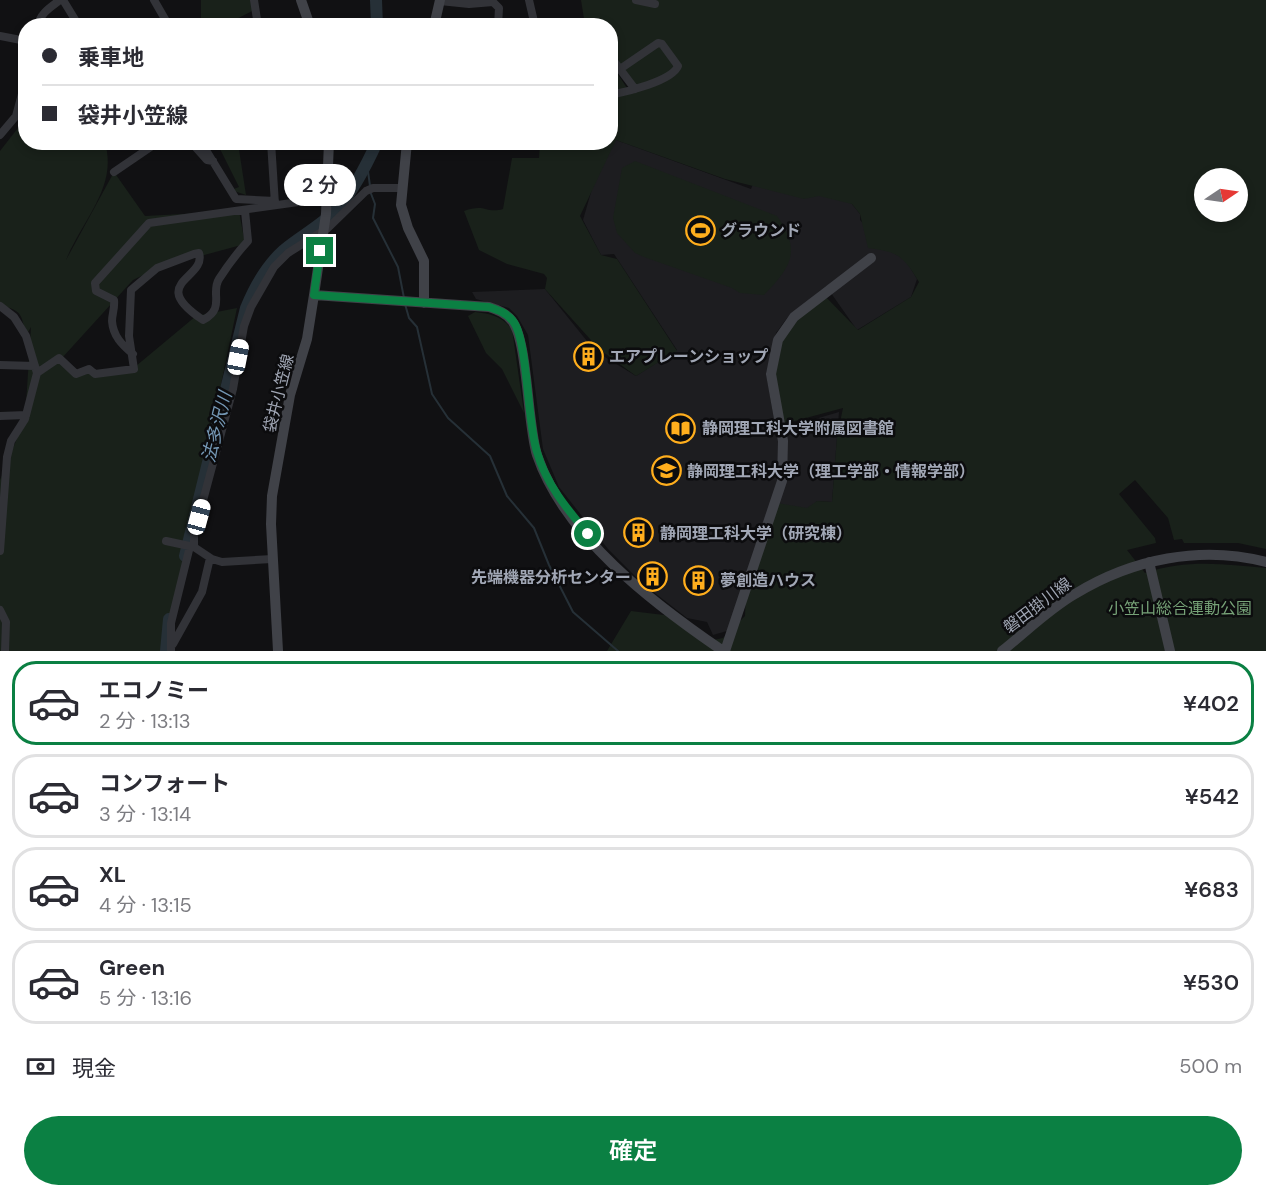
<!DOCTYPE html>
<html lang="ja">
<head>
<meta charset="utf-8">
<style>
	:root { --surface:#fff; --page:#f2f2f3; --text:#2b2b33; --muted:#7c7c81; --line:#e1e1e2; --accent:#0b8043 }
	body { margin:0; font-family:"DM Sans","Noto Sans JP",sans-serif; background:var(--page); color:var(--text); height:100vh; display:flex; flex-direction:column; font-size:22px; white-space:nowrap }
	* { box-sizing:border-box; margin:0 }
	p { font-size:20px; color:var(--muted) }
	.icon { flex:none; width:33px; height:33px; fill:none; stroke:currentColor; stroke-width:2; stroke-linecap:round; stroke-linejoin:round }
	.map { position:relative; height:651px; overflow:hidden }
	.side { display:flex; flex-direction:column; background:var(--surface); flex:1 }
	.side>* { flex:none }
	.hud { position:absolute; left:18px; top:18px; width:600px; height:132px; border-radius:24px; box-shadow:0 3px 9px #0003; display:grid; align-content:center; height:132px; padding:0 24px; background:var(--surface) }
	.needle { width:39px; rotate:77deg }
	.buttons { position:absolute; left:1194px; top:168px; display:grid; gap:12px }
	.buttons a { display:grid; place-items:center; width:54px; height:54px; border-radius:50%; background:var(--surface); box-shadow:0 3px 9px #0003; font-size:30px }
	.end { position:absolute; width:27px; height:27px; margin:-14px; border:8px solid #0b8043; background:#fff; box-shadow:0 0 0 3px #fff }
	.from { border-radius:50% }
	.bubble { position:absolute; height:42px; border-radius:21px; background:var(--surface); box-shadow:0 3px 9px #0003; font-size:20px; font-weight:600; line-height:42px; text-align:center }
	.car { position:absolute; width:18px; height:36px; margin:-18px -9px; border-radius:8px; box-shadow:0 0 4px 2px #0007; background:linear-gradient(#fff 24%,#345 0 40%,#fff 0 76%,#345 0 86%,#fff 0) }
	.hud b { display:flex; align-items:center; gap:21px; height:57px; font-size:22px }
	.hud b+b { border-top:2px solid var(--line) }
	.hud i { width:15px; height:15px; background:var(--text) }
	ul { padding:10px 0 0; list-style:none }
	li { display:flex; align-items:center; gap:18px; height:84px; margin:0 12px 9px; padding:0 12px; border:3px solid var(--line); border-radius:24px }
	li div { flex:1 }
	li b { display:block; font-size:22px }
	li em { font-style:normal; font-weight:600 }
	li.active { border-color:var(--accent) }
	li>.icon { width:54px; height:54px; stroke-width:1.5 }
	.pay { display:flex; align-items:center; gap:15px; height:66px; padding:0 24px; font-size:22px }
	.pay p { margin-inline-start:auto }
	.cta { display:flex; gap:12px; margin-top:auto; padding:12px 24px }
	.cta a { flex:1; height:69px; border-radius:36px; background:var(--accent); color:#fff; font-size:24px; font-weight:600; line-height:69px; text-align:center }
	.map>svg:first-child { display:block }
</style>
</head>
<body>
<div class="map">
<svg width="1266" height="651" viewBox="0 0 1266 651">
	<rect width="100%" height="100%" fill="#111113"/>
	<!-- built -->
	<path fill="#1d1d20" d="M616,140L751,189L766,152L852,204L860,214V220L890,251L905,259L917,279L911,297L857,330L826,286L787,318L776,333L766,373L777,436L806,429L805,422L839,412L832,502L817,501L727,631L713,635L707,622L687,618L642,583L608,549L559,487L543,449L528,335L517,316L509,308L476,299L472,292L545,289L595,351L636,376L677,350L614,254L601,255L583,220L605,144Z"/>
	<!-- green -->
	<path fill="#19211a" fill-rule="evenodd" d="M201,0H253L256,9L225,25H201Z
		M581,0H1266V549L1238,543H1184L1182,539L1174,540L1168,518L1135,480L1119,494L1155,538L1156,543L1127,550L1145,573C1187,559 1223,564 1266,568V651H607L631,611L672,616L713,640L723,638L745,616L746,591L777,503L807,508L817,501L832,502L837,437L843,408L780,425L771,374L783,332L823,294L858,330L911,297L919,282C903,256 899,252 868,248L860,214L852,204L819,196L804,199L725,179L616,140L580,216L601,255L617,259L677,351L636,376L599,349L545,289L547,278L544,274L507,264L479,250L464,211C485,203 486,214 503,209L512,158H539L540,143L610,142L611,64L629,91L634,90L611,58L610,26L585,25ZM1204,178H1238V212H1204Z
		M25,119L26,142L105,143C118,187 82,220 66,260L114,172L145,216L239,211L245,244L160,267L133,280L62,358L76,374L130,371L196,316L237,308L171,623V651H0V480L25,419L31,327L26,336C21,314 23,311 0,305V151Z
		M217,143H238L246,195L231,190L239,187Z
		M635,161L777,216C802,251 791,267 764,295L740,293L732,288L644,257L635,253L617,233L613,218L622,168Z
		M475,312C491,314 501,316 512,329L524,413L502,369L486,353L468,316Z"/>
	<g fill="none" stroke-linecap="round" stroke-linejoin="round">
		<!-- stream -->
		<path stroke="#263037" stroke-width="2" d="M367,164L370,186
			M370,191L375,204L373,218L398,267L404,298
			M405,304L409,318L417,327L432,394L448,418L490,456L507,496L534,528L549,565L573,612L618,651"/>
		<!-- river -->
		<path stroke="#263037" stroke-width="12" d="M376,0L377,26
			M185,556L246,308C255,286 266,266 284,250C302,235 324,224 339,207C355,188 367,164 377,142
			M166,651L169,619"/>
		<!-- street -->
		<path stroke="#323338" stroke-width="8" d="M63,0L79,26
			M154,0L169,26
			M254,0L258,26
			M529,0L535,26
			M636,0L655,4
			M440,1L469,4L493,2L499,8L498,26
			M38,26C40,13 51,7 60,0
			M114,26L116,24
			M530,26L578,23L583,26
			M0,36L26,41
			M610,56L635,89
			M610,95C626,92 672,81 678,66L662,44L658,43L620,69
			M0,135L16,116L26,79
			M191,142L207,160L213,161
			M201,142L236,199L275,201
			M271,142L275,204
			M114,172L158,142
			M0,306L14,317L26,336L37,373L25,419L11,441L7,457L0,551
			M133,354C122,345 113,336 112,321C112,314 115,308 114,300L96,291L95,283L149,223L327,198
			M0,365L35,366
			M37,373L59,358L76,374L89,369L95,374L134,369L129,336L131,290L157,268L194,254L199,253C207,279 146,282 203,320C226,308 210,293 219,279C228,265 237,253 248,241L245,211
			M0,416L26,415
			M166,541L194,547L212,559L222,562L272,559
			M194,547V534L233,389L244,326L251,307L274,267L288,253L328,228L366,191L373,188H401
			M0,610L6,622L5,651
			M173,644L202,592L210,558
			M171,651V623L190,546"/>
		<!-- secondary -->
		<path stroke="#404248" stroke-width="10" d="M301,0L310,26
			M434,26L440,0
			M407,142L401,205L408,228L424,261V303
			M314,295L489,307C498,310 506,313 512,321C528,341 527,423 537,455C565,537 654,604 723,651
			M1149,562L1170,651
			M278,651L271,524L272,496L290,395L307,339L314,295L326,214L329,142
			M725,651L782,481L783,441L771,374L778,340L794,317L871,258
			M1002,651C1026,632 1049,609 1075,594C1132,559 1201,545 1266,562"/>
	</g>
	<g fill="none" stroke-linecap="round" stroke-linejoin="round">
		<!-- route -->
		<path stroke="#0b8043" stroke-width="8" d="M320,251L314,295L489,307C498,310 507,313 513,321C528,340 527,422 537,452C546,484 567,509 588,534"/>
	</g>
	<!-- icons -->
	<defs>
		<symbol id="stadium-ring" viewBox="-11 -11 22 22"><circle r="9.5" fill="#0c0c0e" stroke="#ffae1d" stroke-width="1.5"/><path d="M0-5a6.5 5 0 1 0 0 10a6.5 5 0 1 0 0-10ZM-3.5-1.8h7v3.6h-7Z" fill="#ffae1d"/></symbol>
		<symbol id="building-ring" viewBox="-11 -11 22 22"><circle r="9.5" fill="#0c0c0e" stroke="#ffae1d" stroke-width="1.5"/><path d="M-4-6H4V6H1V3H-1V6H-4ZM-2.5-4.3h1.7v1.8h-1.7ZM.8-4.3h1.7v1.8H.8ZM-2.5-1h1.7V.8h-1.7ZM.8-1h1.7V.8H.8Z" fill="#ffae1d"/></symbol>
		<symbol id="library-ring" viewBox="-11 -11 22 22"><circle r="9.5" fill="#0c0c0e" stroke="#ffae1d" stroke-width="1.5"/><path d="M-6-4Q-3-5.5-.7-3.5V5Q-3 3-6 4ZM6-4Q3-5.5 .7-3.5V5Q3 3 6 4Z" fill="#ffae1d"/></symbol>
		<symbol id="university-ring" viewBox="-11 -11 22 22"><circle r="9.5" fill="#0c0c0e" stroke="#ffae1d" stroke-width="1.5"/><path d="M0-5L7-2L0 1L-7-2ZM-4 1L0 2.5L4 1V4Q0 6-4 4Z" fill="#ffae1d"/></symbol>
	</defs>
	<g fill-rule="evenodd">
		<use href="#stadium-ring" x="684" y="214" width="33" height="33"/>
		<use href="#building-ring" x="572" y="340" width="33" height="33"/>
		<use href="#library-ring" x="664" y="412" width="33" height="33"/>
		<use href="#university-ring" x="650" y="454" width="33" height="33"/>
		<use href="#building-ring" x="622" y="516" width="33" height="33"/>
		<use href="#building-ring" x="636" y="560" width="33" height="33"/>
		<use href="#building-ring" x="682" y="564" width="33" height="33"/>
	</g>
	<g text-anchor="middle" stroke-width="5" stroke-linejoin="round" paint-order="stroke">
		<!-- poi labels -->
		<g font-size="16" font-weight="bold" fill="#a1a7b5" stroke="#0c0c0e" text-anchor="start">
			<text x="721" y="236">グラウンド</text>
			<text x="609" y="362">エアプレーンショップ</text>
			<text x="702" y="434">静岡理工科大学附属図書館</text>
			<text x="687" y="477">静岡理工科大学（理工学部・情報学部）</text>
			<text x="660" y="539">静岡理工科大学（研究棟）</text>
			<text x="631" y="583" text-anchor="end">先端機器分析センター</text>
			<text x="720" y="586">夢創造ハウス</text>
		</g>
		<!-- street labels -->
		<g font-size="16" fill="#a1a7b5" stroke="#0c0c0e">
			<text transform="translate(278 393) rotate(-76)" y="6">袋井小笠線</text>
			<text transform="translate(1037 605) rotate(-37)" y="6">磐田掛川線</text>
		</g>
		<!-- park labels -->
		<g font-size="16" fill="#76a277" stroke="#0c0c0e">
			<text x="1180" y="614">小笠山総合運動公園</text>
		</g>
		<!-- water labels -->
		<g font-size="18" font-style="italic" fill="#7497b4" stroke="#0c0c0e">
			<text transform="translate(217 427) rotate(-76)" y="6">法多沢川</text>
		</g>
	</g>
</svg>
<div class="buttons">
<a><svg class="needle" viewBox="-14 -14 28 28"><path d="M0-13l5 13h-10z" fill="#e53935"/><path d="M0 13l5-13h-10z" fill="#7c7c81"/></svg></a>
</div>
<i class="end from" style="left:588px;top:534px"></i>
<i class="end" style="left:320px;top:251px"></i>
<div class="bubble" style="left:284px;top:164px;width:72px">2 分</div>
<i class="car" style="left:238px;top:357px;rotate:11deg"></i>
<i class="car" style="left:199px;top:517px;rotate:15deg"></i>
<div class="hud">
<b><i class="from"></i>乗車地</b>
<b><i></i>袋井小笠線</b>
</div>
</div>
<section class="side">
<ul>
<li class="active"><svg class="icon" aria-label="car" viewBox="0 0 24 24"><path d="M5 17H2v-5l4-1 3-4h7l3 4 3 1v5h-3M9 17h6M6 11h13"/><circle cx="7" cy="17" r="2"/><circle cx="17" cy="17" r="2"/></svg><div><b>エコノミー</b><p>2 分 · 13:13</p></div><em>¥402</em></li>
<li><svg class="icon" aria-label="car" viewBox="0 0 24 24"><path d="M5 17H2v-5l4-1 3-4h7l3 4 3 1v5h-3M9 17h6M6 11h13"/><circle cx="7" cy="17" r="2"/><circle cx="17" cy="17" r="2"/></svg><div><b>コンフォート</b><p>3 分 · 13:14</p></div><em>¥542</em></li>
<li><svg class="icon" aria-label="car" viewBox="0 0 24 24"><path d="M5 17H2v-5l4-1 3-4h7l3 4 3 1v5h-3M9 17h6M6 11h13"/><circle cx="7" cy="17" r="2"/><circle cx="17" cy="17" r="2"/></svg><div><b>XL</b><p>4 分 · 13:15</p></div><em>¥683</em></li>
<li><svg class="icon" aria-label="car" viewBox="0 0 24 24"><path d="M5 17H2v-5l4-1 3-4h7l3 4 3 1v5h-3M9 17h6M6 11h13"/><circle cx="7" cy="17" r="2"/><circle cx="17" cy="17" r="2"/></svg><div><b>Green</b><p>5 分 · 13:16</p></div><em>¥530</em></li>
</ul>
<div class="pay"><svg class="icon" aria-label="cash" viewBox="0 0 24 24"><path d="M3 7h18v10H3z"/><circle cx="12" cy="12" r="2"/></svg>現金<p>500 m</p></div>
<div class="cta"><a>確定</a></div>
</section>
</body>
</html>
